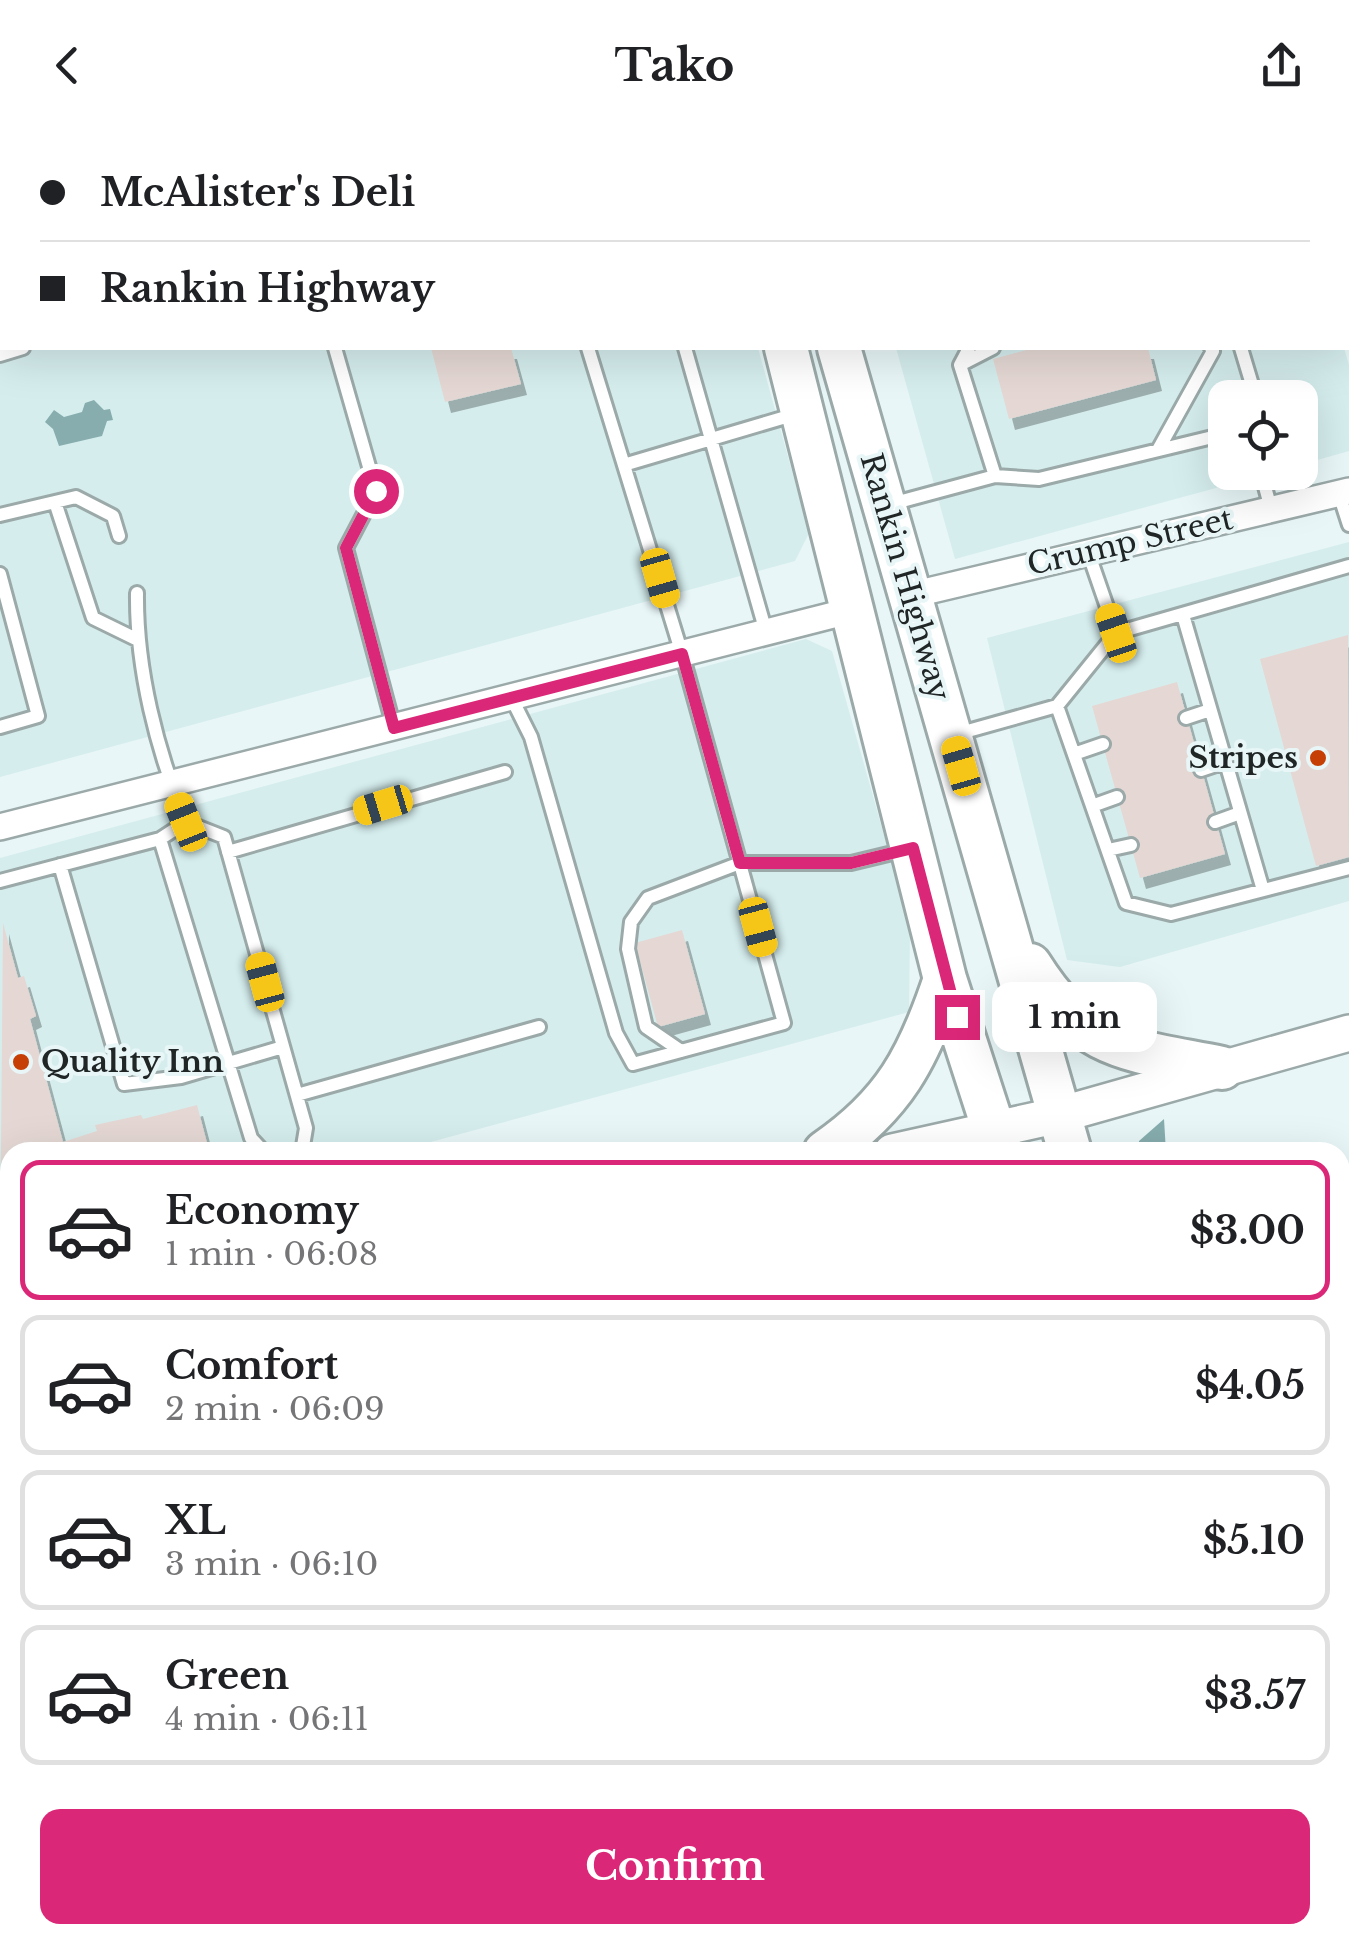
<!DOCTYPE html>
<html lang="en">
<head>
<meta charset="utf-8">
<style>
	:root { --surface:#fff; --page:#f2f2f2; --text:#202124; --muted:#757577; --line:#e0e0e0; --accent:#db2777 }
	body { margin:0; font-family:"Libre Baskerville",serif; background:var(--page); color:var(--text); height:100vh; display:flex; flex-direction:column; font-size:38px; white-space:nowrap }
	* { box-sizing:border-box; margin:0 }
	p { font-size:32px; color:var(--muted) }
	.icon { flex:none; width:55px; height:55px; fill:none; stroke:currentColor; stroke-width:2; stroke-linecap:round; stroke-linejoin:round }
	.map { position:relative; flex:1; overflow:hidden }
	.drawer { position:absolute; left:0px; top:1012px; width:1350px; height:802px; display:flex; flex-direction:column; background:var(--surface); border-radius:30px 30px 0 0; box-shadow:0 10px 40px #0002 }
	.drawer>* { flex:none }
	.top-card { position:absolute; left:0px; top:0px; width:1350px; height:220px; box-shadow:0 10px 40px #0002; display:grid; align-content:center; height:220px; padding:0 40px; background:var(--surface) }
	.controls { position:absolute; left:1208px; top:250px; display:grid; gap:20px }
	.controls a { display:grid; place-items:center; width:110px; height:110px; border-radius:20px; background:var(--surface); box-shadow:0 10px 40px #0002; font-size:50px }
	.end { position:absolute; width:45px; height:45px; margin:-22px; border:12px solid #db2777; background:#fff; box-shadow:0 0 0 5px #fff }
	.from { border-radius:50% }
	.bubble { position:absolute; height:70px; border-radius:20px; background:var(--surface); box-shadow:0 10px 40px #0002; font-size:32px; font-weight:800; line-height:70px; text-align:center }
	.car { position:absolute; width:30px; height:60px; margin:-30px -15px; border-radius:12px; box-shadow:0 0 8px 2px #0007; background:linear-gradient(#f5c518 24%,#345 0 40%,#f5c518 0 76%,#345 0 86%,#f5c518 0) }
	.top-card b { display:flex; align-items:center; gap:35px; height:95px; font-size:38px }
	.top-card b+b { border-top:2px solid var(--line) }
	.top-card i { width:25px; height:25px; background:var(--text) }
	ul { padding:18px 0 0; list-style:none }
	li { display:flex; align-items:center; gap:30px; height:140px; margin:0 20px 15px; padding:0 20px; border:5px solid var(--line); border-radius:20px }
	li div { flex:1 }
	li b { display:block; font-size:38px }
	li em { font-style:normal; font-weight:800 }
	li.active { border-color:var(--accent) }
	li>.icon { width:90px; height:90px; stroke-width:1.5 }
	.cta { display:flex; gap:20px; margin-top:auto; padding:20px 40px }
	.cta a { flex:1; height:115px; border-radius:20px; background:var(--accent); color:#fff; font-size:40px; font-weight:800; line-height:115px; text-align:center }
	header { display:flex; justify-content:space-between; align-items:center; height:130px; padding:0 40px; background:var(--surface); font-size:45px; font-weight:800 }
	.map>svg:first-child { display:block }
</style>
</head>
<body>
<header><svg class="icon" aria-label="back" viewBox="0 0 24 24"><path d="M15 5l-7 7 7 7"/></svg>Tako<svg class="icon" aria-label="share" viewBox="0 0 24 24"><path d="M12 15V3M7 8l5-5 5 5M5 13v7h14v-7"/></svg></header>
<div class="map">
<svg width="1349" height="1814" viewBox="0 0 1349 1814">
	<defs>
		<filter id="shadow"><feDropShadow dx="6" dy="11" stdDeviation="0" flood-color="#0004"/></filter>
	</defs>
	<rect width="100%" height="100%" fill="#e8f6f7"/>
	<!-- built -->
	<path fill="#d5eded" d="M0,0H698L2,2V218H758L809,403L795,431L0,647Z
		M836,0H1283L1284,2H837Z
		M896,218H1344L1349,235V321L1300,335V268H1225V342L1271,343L955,429Z
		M1349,412V771L1120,837L1067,830L987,508Z
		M806,509L832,521L910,797L909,882L394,1022H10V1263L0,1269V728Z"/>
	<!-- water -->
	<path fill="#87adae" d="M94,270L104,280L110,279L113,290L107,291L102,306L59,316L53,299L45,292L54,280L64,287L82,282L85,273Z
		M1164,989L1166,1022H1138L1139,1011Z"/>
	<!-- building -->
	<path fill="#e5d8d4" filter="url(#shadow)" d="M431,218H511L521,254L445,272Z
		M1034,218H1148L1156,250L1009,289L993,229Z
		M1348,505L1349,727L1316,736L1260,529Z
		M1177,552L1225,724L1140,748L1092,576Z
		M3,793L18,848L24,846L36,886L30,889L63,1012L97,1001L95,995L141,985L143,989L197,975L208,1017L201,1022H10V1128L0,1129Z
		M682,800L705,884L658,897L635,813Z"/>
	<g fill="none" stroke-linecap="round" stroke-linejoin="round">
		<defs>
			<path id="service" d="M126,0L127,2
				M196,0L197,2
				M275,0L276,2
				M337,0L338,2
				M614,0L615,2
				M1051,0V2
				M1146,0V2
				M30,2L36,0
				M517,2L526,0
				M684,2L693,0
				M997,2L1007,0
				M2,28V68
				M335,218L376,361L346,418L394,598
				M685,218L766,502
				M969,218L960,235L995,346
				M1241,218L1256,268
				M0,225L23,218
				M960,235L993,218
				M1158,320L1213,221L1211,218
				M627,334L796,284
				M1261,342L1271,379
				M1339,364L1349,395
				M55,372L93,488L136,509
				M891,374L995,346L1039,349L1225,304
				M0,385L76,367L113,386L119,406
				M1088,422L1116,503L1349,436
				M0,444L38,586L0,597
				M137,463C136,539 157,621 186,692L224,707L306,998L302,1022
				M1183,485L1263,760
				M511,567L531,607L616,903L633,934L784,893L682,524L588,218
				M1057,576L1126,773L1171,784L1349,738
				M1186,588L1210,580
				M957,604L1057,576L1116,503
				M1074,624L1103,614
				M1201,640L1225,632
				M1092,676L1117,667
				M186,692L160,709L251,1008L264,1022
				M1215,692L1240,683
				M1108,720L1131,715
				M228,722L505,642
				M60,735L124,954L181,947L283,917
				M0,751L160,709
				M681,921L646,897L628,819L631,792L648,768L740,733H851L905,720
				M297,965L539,897
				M0,1174L10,1172
				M0,1251L10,1274"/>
			<path id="minor" d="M1326,0L1327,2
				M1348,81L1349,87
				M911,465L1349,361
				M0,697L853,480"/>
			<path id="secondary" d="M892,1022L1059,985L1349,903
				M0,1343L10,1339
				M1340,1668L1349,1665
				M789,1814L819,1805"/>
			<path id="primary" d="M1268,1805L1270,1814"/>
			<path id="trunk" d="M731,0L732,2
				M777,0V2
				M786,218L945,849L1001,1022
				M839,218L1070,1022
				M1030,835C1085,922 1128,919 1222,938
				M825,1022C894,975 919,927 945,849"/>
			<path id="motorway" d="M1340,1236L1349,1234
				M1340,1343L1349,1340
				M0,1423L10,1417
				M0,1606L10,1603
				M0,1712L10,1710"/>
		</defs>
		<!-- service casing -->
		<use href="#service" stroke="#9ba9a9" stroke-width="18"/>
		<!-- minor casing -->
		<use href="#minor" stroke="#9ba9a9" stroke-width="30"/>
		<!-- secondary casing -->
		<use href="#secondary" stroke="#9ba9a9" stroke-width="40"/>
		<!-- primary casing -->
		<use href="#primary" stroke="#9ba9a9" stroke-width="45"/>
		<!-- trunk casing -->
		<use href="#trunk" stroke="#9ba9a9" stroke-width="48"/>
		<!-- motorway casing -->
		<use href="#motorway" stroke="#9ba9a9" stroke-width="50"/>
		<!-- service -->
		<use href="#service" stroke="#fff" stroke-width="12"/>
		<!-- minor -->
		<use href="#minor" stroke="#fff" stroke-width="25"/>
		<!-- secondary -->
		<use href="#secondary" stroke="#fff" stroke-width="35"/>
		<!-- primary -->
		<use href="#primary" stroke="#fff" stroke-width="40"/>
		<!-- trunk -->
		<use href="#trunk" stroke="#fff" stroke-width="42"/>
		<!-- motorway -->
		<use href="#motorway" stroke="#fff" stroke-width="45"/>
	</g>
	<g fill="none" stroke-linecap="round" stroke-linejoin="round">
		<!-- route -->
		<path stroke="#db2777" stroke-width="12" d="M376,361L346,418L394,598L682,524L740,733H851L913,718L957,887"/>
	</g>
	<!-- markers -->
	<g fill="#c63f05" stroke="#e8f6f7" stroke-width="4">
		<circle cx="1318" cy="628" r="10"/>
		<circle cx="21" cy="932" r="10"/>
	</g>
	<g text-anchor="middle" stroke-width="8" stroke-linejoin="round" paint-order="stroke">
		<!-- street labels -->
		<g font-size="30" fill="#202525" stroke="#e8f6f7">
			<text transform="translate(1130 412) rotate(-13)" y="10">Crump Street</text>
			<text transform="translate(905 447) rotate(74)" y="10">Rankin Highway</text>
		</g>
		<!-- poi labels -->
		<g font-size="30" font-weight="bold" fill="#202525" stroke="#e8f6f7" text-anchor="end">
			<text x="1298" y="638">Stripes</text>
			<text x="41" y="942" text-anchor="start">Quality Inn</text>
		</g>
	</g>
</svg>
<div class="controls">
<a><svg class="icon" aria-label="locate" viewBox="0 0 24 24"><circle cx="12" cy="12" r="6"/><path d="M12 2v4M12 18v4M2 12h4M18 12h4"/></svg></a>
</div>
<i class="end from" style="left:376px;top:361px"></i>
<i class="end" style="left:957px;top:887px"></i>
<div class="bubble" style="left:992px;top:852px;width:165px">1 min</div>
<i class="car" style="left:660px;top:448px;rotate:164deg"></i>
<i class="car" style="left:1116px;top:503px;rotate:341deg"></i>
<i class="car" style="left:961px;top:636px;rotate:344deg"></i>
<i class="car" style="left:383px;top:675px;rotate:253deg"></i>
<i class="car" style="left:186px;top:692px;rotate:338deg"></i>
<i class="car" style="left:758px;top:797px;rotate:165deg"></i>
<i class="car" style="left:265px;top:852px;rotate:345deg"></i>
<div class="top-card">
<b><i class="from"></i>McAlister's Deli</b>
<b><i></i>Rankin Highway</b>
</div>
<section class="drawer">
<ul>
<li class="active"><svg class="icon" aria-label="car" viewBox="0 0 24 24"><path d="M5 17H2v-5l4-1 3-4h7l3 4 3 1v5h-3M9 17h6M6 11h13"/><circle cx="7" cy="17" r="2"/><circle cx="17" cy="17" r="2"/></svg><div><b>Economy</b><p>1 min · 06:08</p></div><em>$3.00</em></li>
<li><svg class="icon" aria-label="car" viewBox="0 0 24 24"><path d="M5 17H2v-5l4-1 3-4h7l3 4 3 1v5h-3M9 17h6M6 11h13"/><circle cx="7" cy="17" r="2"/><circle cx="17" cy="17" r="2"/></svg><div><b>Comfort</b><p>2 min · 06:09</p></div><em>$4.05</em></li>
<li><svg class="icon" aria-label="car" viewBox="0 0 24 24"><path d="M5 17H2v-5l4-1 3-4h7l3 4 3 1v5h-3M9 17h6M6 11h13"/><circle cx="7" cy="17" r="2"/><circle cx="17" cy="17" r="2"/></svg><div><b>XL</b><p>3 min · 06:10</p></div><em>$5.10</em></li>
<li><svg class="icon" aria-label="car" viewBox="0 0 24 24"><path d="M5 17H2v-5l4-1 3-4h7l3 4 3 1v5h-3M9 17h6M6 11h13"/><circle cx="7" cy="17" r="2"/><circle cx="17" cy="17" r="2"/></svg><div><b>Green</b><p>4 min · 06:11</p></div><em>$3.57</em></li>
</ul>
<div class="cta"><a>Confirm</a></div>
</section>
</div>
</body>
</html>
